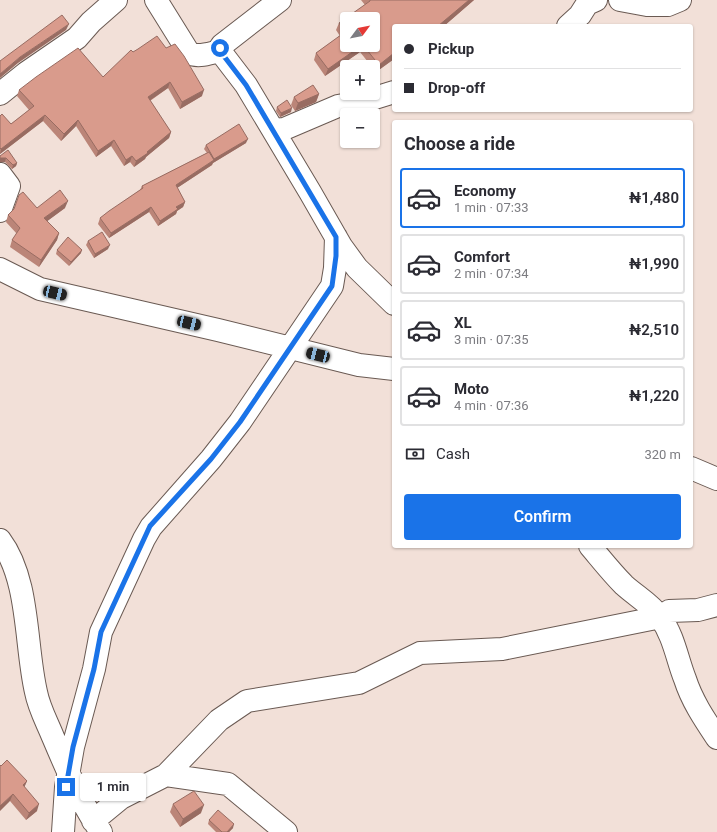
<!DOCTYPE html>
<html lang="en">
<head>
<meta charset="utf-8">
<style>
	:root { --surface:#fff; --page:#f2f2f3; --text:#2b2b33; --muted:#7c7c81; --line:#e1e1e2; --accent:#1a73e8 }
	body { margin:0; font-family:Roboto,sans-serif; background:var(--page); color:var(--text); height:100vh; display:flex; flex-direction:column; font-size:15px; white-space:nowrap }
	* { box-sizing:border-box; margin:0 }
	p { font-size:13px; color:var(--muted) }
	.icon { flex:none; width:22px; height:22px; fill:none; stroke:currentColor; stroke-width:2; stroke-linecap:round; stroke-linejoin:round }
	.map { position:relative; flex:1; overflow:hidden }
	.drawer { position:absolute; left:392px; top:120px; width:301px; height:428px; display:flex; flex-direction:column; background:var(--surface); border-radius:4px; box-shadow:0 1px 3px #0004 }
	.drawer>* { flex:none }
	.hud { position:absolute; left:392px; top:24px; width:301px; height:88px; border-radius:4px; box-shadow:0 1px 3px #0004; display:grid; align-content:center; height:88px; padding:0 12px; background:var(--surface) }
	.needle { width:26px; rotate:58deg }
	.fabs { position:absolute; left:340px; top:12px; display:grid; gap:8px }
	.fabs a { display:grid; place-items:center; width:40px; height:40px; border-radius:4px; background:var(--surface); box-shadow:0 1px 3px #0004; font-size:20px }
	.end { position:absolute; width:18px; height:18px; margin:-9px; border:5px solid #1a73e8; background:#fff; box-shadow:0 0 0 2px #fff }
	.from { border-radius:50% }
	.bubble { position:absolute; height:28px; border-radius:4px; background:var(--surface); box-shadow:0 1px 3px #0004; font-size:13px; font-weight:600; line-height:28px; text-align:center }
	.car { position:absolute; width:12px; height:24px; margin:-12px -6px; border-radius:5px; box-shadow:0 0 3px 1px #0007; background:linear-gradient(#222 24%,#8ab4d8 0 40%,#222 0 76%,#8ab4d8 0 86%,#222 0) }
	.hud b { display:flex; align-items:center; gap:14px; height:38px; font-size:15px }
	.hud b+b { border-top:1px solid var(--line) }
	.hud i { width:10px; height:10px; background:var(--text) }
	ul { padding:0; list-style:none }
	li { display:flex; align-items:center; gap:12px; height:60px; margin:0 8px 6px; padding:0 4px; border:2px solid var(--line); border-radius:4px }
	li div { flex:1 }
	li b { display:block; font-size:15px }
	li em { font-style:normal; font-weight:600 }
	li.active { border-color:var(--accent) }
	li>.icon { width:36px; height:36px; stroke-width:1.5 }
	h2 { padding:0 12px; font-size:18px; line-height:48px }
	.pay { display:flex; align-items:center; gap:10px; height:44px; padding:0 12px; font-size:15px }
	.pay p { margin-inline-start:auto }
	.cta { display:flex; gap:8px; margin-top:auto; padding:8px 12px }
	.cta a { flex:1; height:46px; border-radius:4px; background:var(--accent); color:#fff; font-size:16px; font-weight:600; line-height:46px; text-align:center }
	.map>svg:first-child { display:block }
</style>
</head>
<body>
<div class="map">
<svg width="717" height="832" viewBox="0 0 717 832">
	<rect width="100%" height="100%" fill="#f2e0d8"/>
	<g fill="none" stroke-linecap="round" stroke-linejoin="round">
		<defs>
			<path id="minor" d="M156,0L189,53C198,58 210,53 220,51
				M280,0L222,45L220,48V51L246,85L310,192L341,246L357,268L394,304
				M620,0L647,5H668L680,0
				M568,26L580,15L587,4L596,0
				M0,94L26,73L77,38L91,22L116,0
				M274,130L284,129L338,106L365,101L394,92
				M0,174L9,186L0,211
				M0,269L40,289L218,330L359,365L394,369
				M691,468L717,479
				M0,540C30,580 25,645 36,692C39,708 47,722 53,737C67,770 81,803 101,832
				M590,546C601,559 612,573 624,585C636,596 651,604 660,617C674,636 677,659 685,679C692,701 705,720 717,738
				M166,775L228,784L286,832
				M93,821L121,798L166,775L219,720L247,701L359,683L420,653L502,649L661,617L669,611L698,610L717,605
				M63,832L66,787L73,747L94,669L101,632L144,539L151,527L211,459L240,422L332,286L335,268L336,237"/>
		</defs>
		<!-- minor casing -->
		<use href="#minor" stroke="#6a5a53" stroke-width="24"/>
		<!-- minor -->
		<use href="#minor" stroke="#fff" stroke-width="22"/>
	</g>
	<!-- wall -->
	<path fill="#bb8578" fill-rule="evenodd" d="M361,0H474L444,26H394V59L376,72L373,68V67H372L360,52L325,76L314,60L316,53L340,36L336,30L339,23L365,5ZM373,19V45H347Z
		M133,52L202,96L180,109L168,88L150,101L171,132L169,138L146,157L145,159L134,167L130,162L124,166L111,146L96,157L76,126L61,141L43,121L0,154V116L11,124L29,110L17,96L19,90L103,77Z
		M319,94L316,102L295,111L291,105L294,97Z
		M277,107L291,112L280,117L276,111Z
		M246,143L213,163L212,165L177,188L185,202L183,207L177,211L176,214L158,226L149,212L109,238L98,224L100,218L140,190L142,186L207,153L204,149L206,145Z
		M0,156L17,163L16,166L12,169L5,162H0Z
		M37,208H65L47,221L59,233L57,240L39,267L10,247L12,240L17,234L6,222L8,215L14,209Z
		M88,241L108,249L94,258L86,245Z
		M57,250L81,253L69,266L56,254Z
		M1,766L27,781L24,787L37,811L26,820L10,801Z
		M173,804L201,813L180,827L170,812Z
		M209,820L233,828L229,832H216L208,824Z"/>
	<!-- shaded-wall -->
	<path fill="#986c62" d="M469,0H474L444,26H438Z
		M69,24L66,30L18,63L0,78V74L20,57Z
		M362,45L360,52L325,76L328,69Z
		M394,53V59L376,72L379,65Z
		M170,82L168,88L146,103L148,97Z
		M204,90L202,96L180,109L182,102Z
		M319,94L316,102L295,111L298,103Z
		M292,108L291,112L280,117L281,113Z
		M45,115L43,121L0,154L1,149Z
		M78,120L76,126L61,141L64,134Z
		M171,132L169,138L146,157L145,159L134,167L136,161Z
		M248,139L246,143L213,163L214,159Z
		M114,140L111,146L96,157L98,151Z
		M132,156L130,162L124,166L126,160Z
		M0,158H6L5,162H0Z
		M214,160L212,165L174,190L176,185Z
		M17,163L16,166L12,169L13,165Z
		M68,201L65,208L42,225L44,218Z
		M185,202L183,207L177,211L176,214L158,226L160,221L176,207Z
		M151,207L149,212L109,238L111,233Z
		M59,233L57,240L39,267L41,260Z
		M110,245L108,249L94,258L95,254Z
		M82,250L81,253L69,266L71,262Z
		M27,781L24,788L23,785Z
		M13,794L10,801L0,811V806Z
		M39,804L37,811L26,820L29,813Z
		M204,805L201,813L180,827L183,819Z
		M234,824L233,828L229,832H227Z"/>
	<!-- building -->
	<path fill="#d99b8c" stroke="#986c62" d="M370,0H469L438,26H431V25L430,26H394V53L379,65L363,45H373V19H347V45H362L328,69L316,53L345,32L339,23L370,1Z
		M62,15L69,24L20,57L0,74V61Z
		M157,36L166,48L175,44L184,56L204,90L182,102L170,82L148,97L171,132L147,152L148,153L136,161L132,156L126,160L114,140L98,151L78,120L64,134L45,115L1,149L0,148V116L2,114L11,124L34,106L19,90L36,77L78,48L103,77L131,50L133,52L138,49Z
		M313,85L319,94L298,103L294,97Z
		M287,100L292,108L281,113L277,107Z
		M239,124L248,139L214,159L206,145Z
		M8,150L17,163L13,165L6,158H0V156Z
		M209,152L214,160L176,185L185,202L176,207L178,209L160,221L151,207L111,233L100,218L109,211L143,188L142,186Z
		M60,190L68,201L44,218L59,233L41,260L12,240L20,228L8,215L14,209L19,195L23,192L37,208Z
		M102,232L110,245L95,254L88,241Z
		M68,237L82,250L71,262L57,250Z
		M7,760L27,781L23,785L39,804L29,813L13,794L0,806V765L1,766Z
		M194,791L204,805L183,819L173,804Z
		M218,810L234,824L227,832H222L209,820Z"/>
	<g fill="none" stroke-linecap="round" stroke-linejoin="round">
		<!-- route -->
		<path stroke="#1a73e8" stroke-width="5" d="M66,787L73,747L94,669L101,632L144,539L150,526L211,459L240,422L332,286L336,256V237L246,85L220,51V48"/>
	</g>
</svg>
<div class="fabs">
<a><svg class="needle" viewBox="-14 -14 28 28"><path d="M0-13l5 13h-10z" fill="#e53935"/><path d="M0 13l5-13h-10z" fill="#7c7c81"/></svg></a>
<a>+</a>
<a>−</a>
</div>
<i class="end from" style="left:220px;top:48px"></i>
<i class="end" style="left:66px;top:787px"></i>
<div class="bubble" style="left:80px;top:773px;width:66px">1 min</div>
<i class="car" style="left:55px;top:293px;rotate:103deg"></i>
<i class="car" style="left:189px;top:323px;rotate:103deg"></i>
<i class="car" style="left:318px;top:355px;rotate:284deg"></i>
<div class="hud">
<b><i class="from"></i>Pickup</b>
<b><i></i>Drop-off</b>
</div>
<section class="drawer">
<h2>Choose a ride</h2>
<ul>
<li class="active"><svg class="icon" aria-label="car" viewBox="0 0 24 24"><path d="M5 17H2v-5l4-1 3-4h7l3 4 3 1v5h-3M9 17h6M6 11h13"/><circle cx="7" cy="17" r="2"/><circle cx="17" cy="17" r="2"/></svg><div><b>Economy</b><p>1 min · 07:33</p></div><em>₦1,480</em></li>
<li><svg class="icon" aria-label="car" viewBox="0 0 24 24"><path d="M5 17H2v-5l4-1 3-4h7l3 4 3 1v5h-3M9 17h6M6 11h13"/><circle cx="7" cy="17" r="2"/><circle cx="17" cy="17" r="2"/></svg><div><b>Comfort</b><p>2 min · 07:34</p></div><em>₦1,990</em></li>
<li><svg class="icon" aria-label="car" viewBox="0 0 24 24"><path d="M5 17H2v-5l4-1 3-4h7l3 4 3 1v5h-3M9 17h6M6 11h13"/><circle cx="7" cy="17" r="2"/><circle cx="17" cy="17" r="2"/></svg><div><b>XL</b><p>3 min · 07:35</p></div><em>₦2,510</em></li>
<li><svg class="icon" aria-label="car" viewBox="0 0 24 24"><path d="M5 17H2v-5l4-1 3-4h7l3 4 3 1v5h-3M9 17h6M6 11h13"/><circle cx="7" cy="17" r="2"/><circle cx="17" cy="17" r="2"/></svg><div><b>Moto</b><p>4 min · 07:36</p></div><em>₦1,220</em></li>
</ul>
<div class="pay"><svg class="icon" aria-label="cash" viewBox="0 0 24 24"><path d="M3 7h18v10H3z"/><circle cx="12" cy="12" r="2"/></svg>Cash<p>320 m</p></div>
<div class="cta"><a>Confirm</a></div>
</section>
</div>
</body>
</html>
